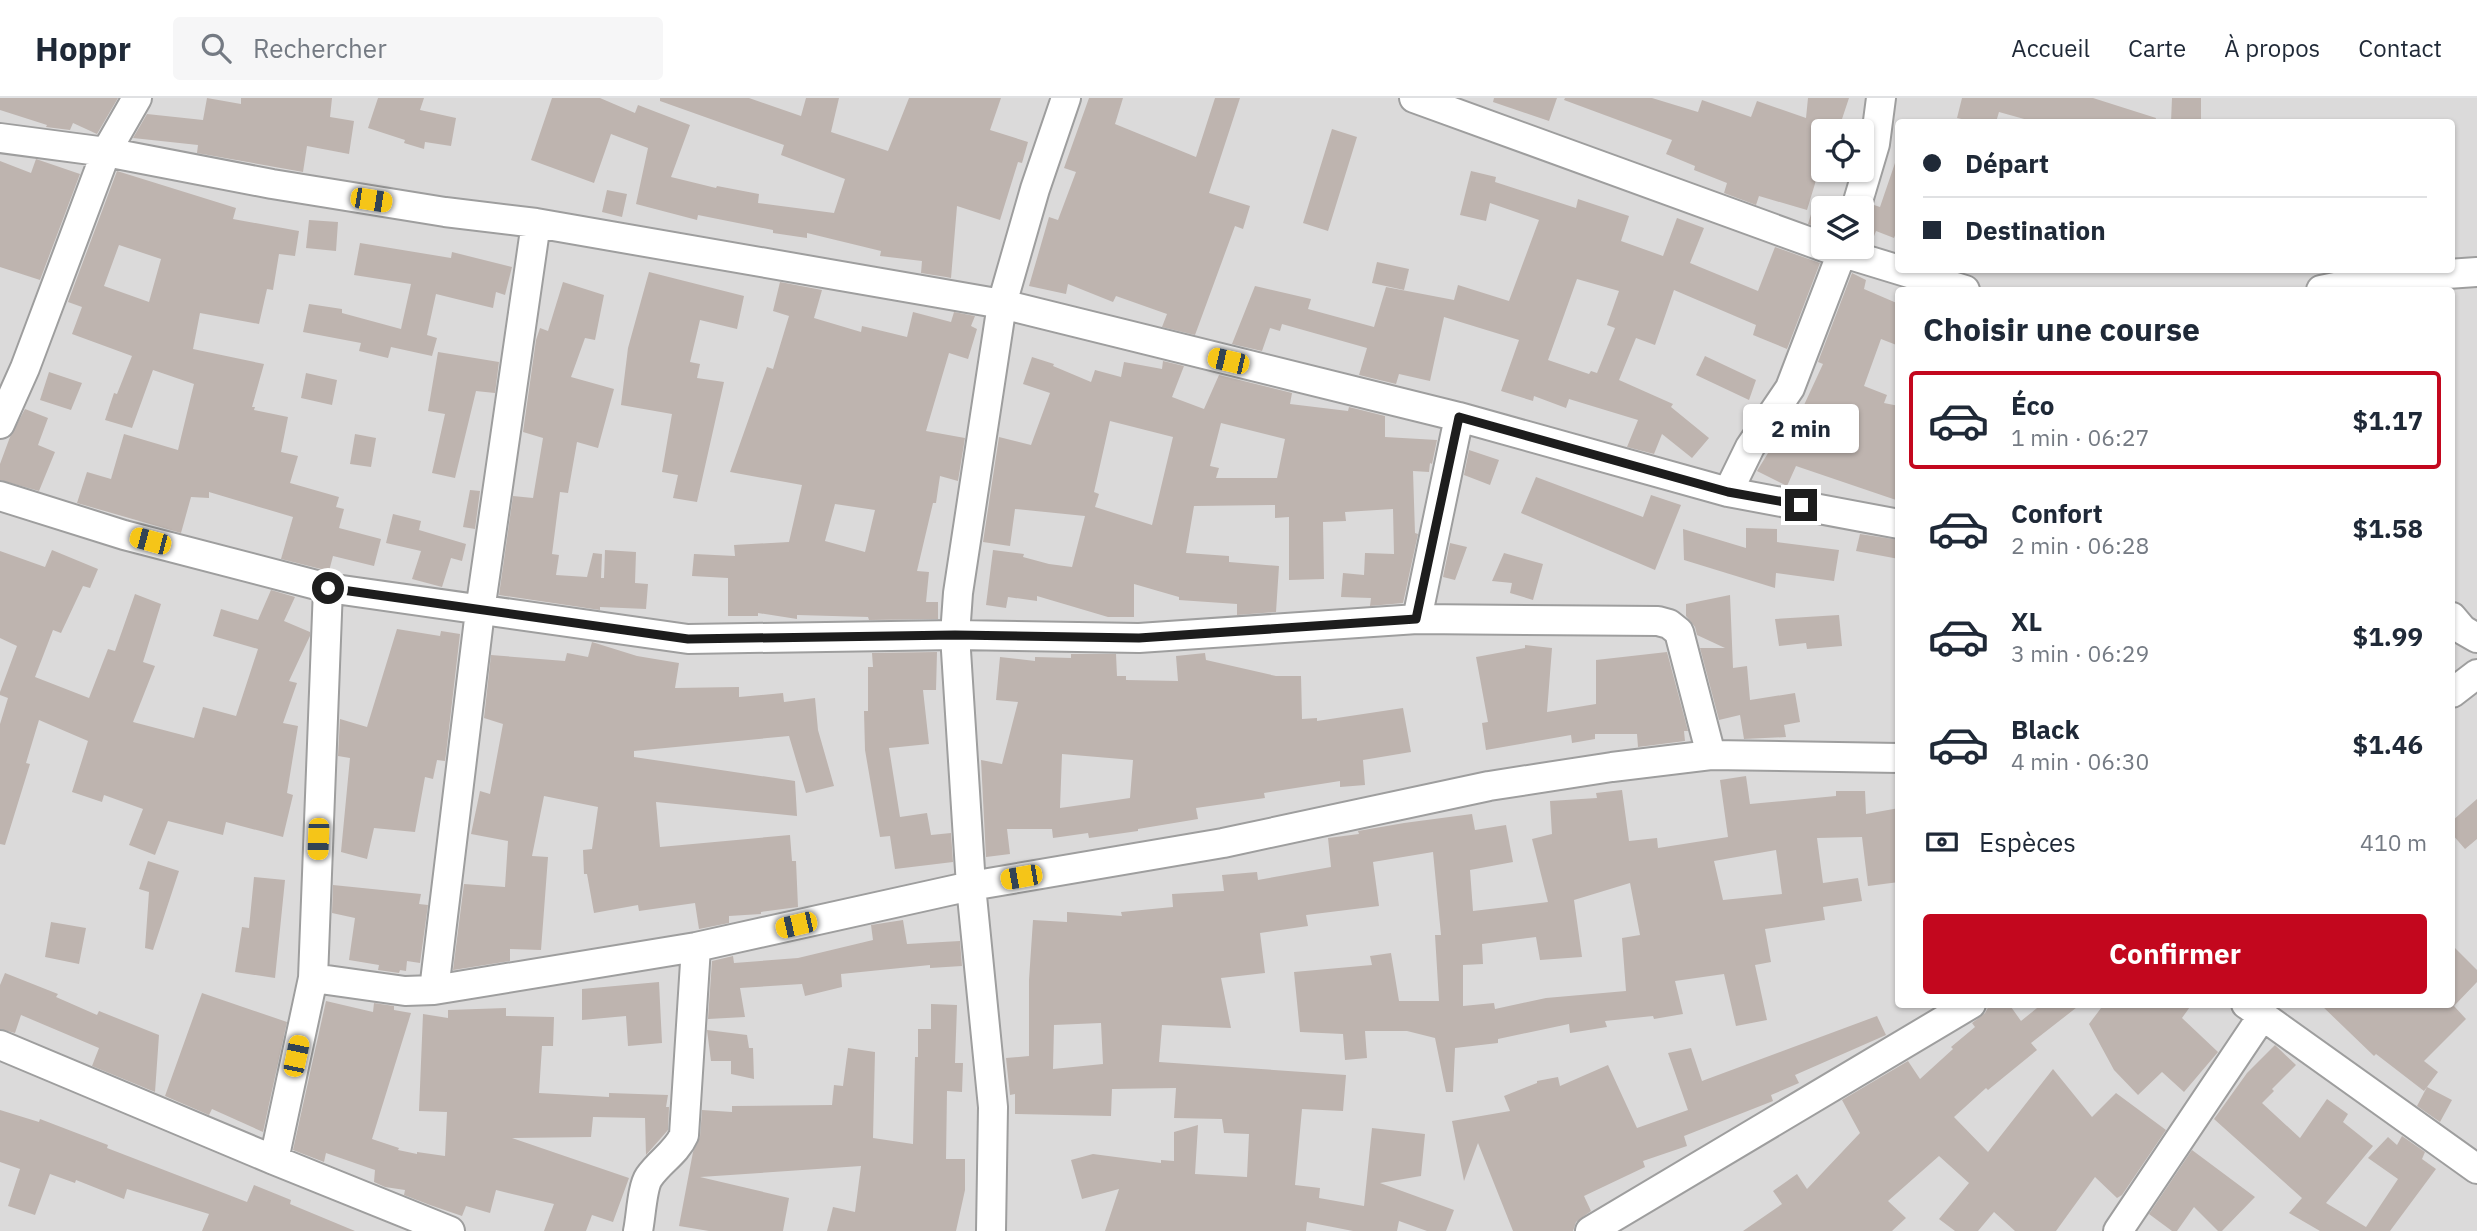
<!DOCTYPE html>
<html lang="fr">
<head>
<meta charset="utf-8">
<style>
	:root { --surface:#fff; --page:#f6f6f7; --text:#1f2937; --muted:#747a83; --line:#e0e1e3; --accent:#c3071e }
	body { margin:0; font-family:"IBM Plex Sans",sans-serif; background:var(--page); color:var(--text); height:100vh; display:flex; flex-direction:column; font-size:26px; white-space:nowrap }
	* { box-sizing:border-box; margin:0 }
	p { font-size:23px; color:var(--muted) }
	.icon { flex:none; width:38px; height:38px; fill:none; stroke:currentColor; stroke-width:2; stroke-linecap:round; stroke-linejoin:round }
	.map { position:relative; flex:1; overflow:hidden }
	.drawer { position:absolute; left:1895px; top:189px; width:560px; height:721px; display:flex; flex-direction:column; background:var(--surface); border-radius:7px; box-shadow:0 2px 5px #0004 }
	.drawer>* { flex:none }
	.top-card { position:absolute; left:1895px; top:21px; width:560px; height:154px; border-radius:7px; box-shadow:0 2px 5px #0004; display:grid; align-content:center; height:154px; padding:0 28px; background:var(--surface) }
	.fabs { position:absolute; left:1811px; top:21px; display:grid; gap:14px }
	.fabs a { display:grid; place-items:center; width:63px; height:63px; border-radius:7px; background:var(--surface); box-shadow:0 2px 5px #0004; font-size:35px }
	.end { position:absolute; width:32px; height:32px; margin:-16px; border:9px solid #1d1d1d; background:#fff; box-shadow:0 0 0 4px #fff }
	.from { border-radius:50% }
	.bubble { position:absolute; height:49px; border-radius:7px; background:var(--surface); box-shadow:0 2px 5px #0004; font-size:23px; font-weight:700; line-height:49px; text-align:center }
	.car { position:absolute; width:21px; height:42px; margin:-21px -10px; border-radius:9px; box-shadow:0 0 5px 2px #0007; background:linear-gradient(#f5c518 24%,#345 0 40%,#f5c518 0 76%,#345 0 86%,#f5c518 0) }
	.top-card b { display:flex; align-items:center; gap:24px; height:66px; font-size:26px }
	.top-card b+b { border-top:2px solid var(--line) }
	.top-card i { width:18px; height:18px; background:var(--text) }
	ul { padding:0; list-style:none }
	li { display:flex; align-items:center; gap:21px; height:98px; margin:0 14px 10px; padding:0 14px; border:4px solid transparent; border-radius:7px }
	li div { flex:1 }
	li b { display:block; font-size:26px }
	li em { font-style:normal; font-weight:700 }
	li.active { border-color:var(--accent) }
	li>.icon { width:63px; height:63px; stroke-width:1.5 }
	h2 { padding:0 28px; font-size:32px; line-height:84px }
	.pay { display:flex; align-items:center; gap:18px; height:77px; padding:0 28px; font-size:26px }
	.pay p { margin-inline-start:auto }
	.primary-button { display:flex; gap:14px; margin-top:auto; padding:14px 28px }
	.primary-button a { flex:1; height:80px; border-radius:7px; background:var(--accent); color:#fff; font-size:28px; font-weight:700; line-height:80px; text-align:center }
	header { display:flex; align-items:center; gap:42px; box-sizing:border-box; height:98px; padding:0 35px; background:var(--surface); border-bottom:2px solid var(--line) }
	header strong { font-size:33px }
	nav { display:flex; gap:38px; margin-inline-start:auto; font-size:24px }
	.search { width:490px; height:63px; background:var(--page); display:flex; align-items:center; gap:18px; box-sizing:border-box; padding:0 24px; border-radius:7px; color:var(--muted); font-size:26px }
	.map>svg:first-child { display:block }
</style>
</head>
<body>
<header>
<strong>Hoppr</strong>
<div class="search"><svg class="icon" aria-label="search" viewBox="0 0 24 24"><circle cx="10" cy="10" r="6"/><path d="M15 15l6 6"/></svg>Rechercher</div>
<nav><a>Accueil</a><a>Carte</a><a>À propos</a><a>Contact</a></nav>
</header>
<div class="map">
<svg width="2477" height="1133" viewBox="0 0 2477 1133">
	<rect width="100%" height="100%" fill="#eee9e3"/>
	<!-- residential -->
	<path fill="#dbdada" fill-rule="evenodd" d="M0,0H2477V1133H0ZM1899,24H2452V172H1899ZM1824,33H1862V72H1824ZM1824,110H1862V149H1824ZM1899,192H2452V906H1899Z"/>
	<!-- building -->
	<path fill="#beb4af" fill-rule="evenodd" d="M0,0H118L97,36L73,25L70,32L46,29L47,27L0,12Z
		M207,0L241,6V0H332L330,19L354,23L349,56L307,48L303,74L197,55L198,47L133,40L147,16L203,22Z
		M378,0H424L420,12L456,20L451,48L425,44L424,51L404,45L405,42L368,30Z
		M552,0H600L635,15L638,7L690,27L671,79L716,90L717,88L759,96L758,105L834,115L845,81L781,57L784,47L660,3V0H749L801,18L806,0H839L831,34L888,53L909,0H1001L990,32L1028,44L1022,65L1018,64L1000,122L957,108L951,180L946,179L921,175L922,163L880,158L881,153L807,135V140L773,135V132L698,117L697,122L636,106L648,50L611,36L594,85L531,62Z
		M1089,0H1123L1115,26L1196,59L1215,0H1240L1209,95L1250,108L1243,131L1235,128L1195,237L1162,229L1167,216L1116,198L1113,204L1068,186L1066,196L1029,188L1049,119L1058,122L1076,74L1064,70Z
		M1494,0H1557L1549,23L1493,4Z
		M1565,0H1652L1698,14L1702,2L1751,19L1757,3L1806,20L1808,0H1849L1838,33H1824V56L1807,112L1759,98L1756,107L1724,95L1727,85L1694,72L1695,68L1666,56L1672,42L1564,2Z
		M1962,0H2093L2156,20L2155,24H2035L1999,14L1996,24H1975L1957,20Z
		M2172,0H2201V24H2171Z
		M1332,31L1357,39L1328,133L1303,125Z
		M36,61L80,76L40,182L0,169V63L31,75Z
		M1895,65H1899V127L1894,140L1876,133L1871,146L1862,143V125L1868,122L1874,107L1880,109Z
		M117,73L236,110L233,121L299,133L295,158L279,156L273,192L267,191L259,226L200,215L193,251L264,266L252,309H255L254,312L288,319L281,354L298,358L290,385L339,399L336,409L344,411L339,430L381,441L374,468L333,458L329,473L281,461L293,419L209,394V400L191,399L181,435L77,405L87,374L111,381L124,336L178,352L194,286L153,272L132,330L105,322L114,295L117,296L132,258L72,236L82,209L68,204ZM119,147L161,161L149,204L104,188Z
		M1471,73L1496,79L1495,84L1576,110L1578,101L1629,118L1621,143L1663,158L1677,120L1704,130L1690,165L1758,193L1775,149L1820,165L1787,251L1753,237L1756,227L1674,192L1655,247L1636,240L1619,282L1673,306L1671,309L1709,340L1692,360L1662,336L1654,356L1627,349L1638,322L1569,301L1566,310L1534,298L1533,303L1501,293L1519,242L1444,219L1430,283L1399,276L1396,286L1359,277L1367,250L1282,226L1280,233L1270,230L1262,253L1232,246L1255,188L1311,201L1308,211L1374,229L1386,189L1454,202L1458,187L1509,203L1539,122L1490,105L1486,123L1460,117ZM1577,181L1619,193L1607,227L1615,230L1597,275L1591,273L1589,276L1548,262Z
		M607,92L627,96L622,119L602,114Z
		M1816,100L1840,108V110H1824V131L1808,126Z
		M309,122L338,124L336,153L306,150Z
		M360,145L451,160L452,154L512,169L505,197L496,194L493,210L436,196L427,237L437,240L432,258L391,249L388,260L359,253L361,245L303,234L309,206L342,211V215L401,231L411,186L354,177Z
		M1377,164L1409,171L1404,192L1372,185Z
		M649,174L744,198L737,231L700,222L690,264L700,266L697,280L724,284L697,404L673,400L678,377L662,374L672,316L621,307L628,250Z
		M1852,175L1866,182L1864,191L1899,206V248L1881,241L1864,288L1887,297L1884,305L1899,308V403L1796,368L1787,388L1757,373L1784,329L1792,333L1823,266L1818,264Z
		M563,184L604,197L595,242L585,240L571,279L614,291L598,350L577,344L568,395L560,394L552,456L559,457L556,477L587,479L593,455L602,456L601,480H604L605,452L636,454L635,485L648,486L646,511L600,509V512L499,497L513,398L533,400L543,340L523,334L536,242L540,230L548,233Z
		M780,184L822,192L814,220L861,234L862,228L907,239L913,214L951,224L954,214L975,218L971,228L977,231L968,261L949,255L926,333L965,340L958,383L940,378L936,405H933L917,473L929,474L926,504H938V521L869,522L868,519L797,517V521L758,515V518H728V480L692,478L694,456L735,458L734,447L789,444L802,387L730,374L767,269L773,271L789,218L773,213ZM835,406L875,412L865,454L825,443Z
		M438,254L499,264L495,295L476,293L455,380L432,375L445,316L428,313Z
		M1705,258L1756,282L1749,302L1696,277Z
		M1032,259L1054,266L1053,268L1091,284L1095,272L1121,279L1124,264L1162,271L1163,263L1184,268L1172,299L1204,311L1219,277L1292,295L1290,306L1348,313L1349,309L1385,318V339L1437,342L1432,366L1430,365L1429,374L1413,373L1415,435L1418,436L1403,505L1370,508L1371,500L1341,499L1343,475L1364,477L1365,455L1394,456L1393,411L1345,414L1346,423L1323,424L1324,481L1289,482V419L1275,420V407L1194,408L1186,455L1229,458V464L1279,468L1276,514L1237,517V506L1179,502V499L1134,486V519H1108L1037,498V503L1008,499L1006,510L986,507L993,452L1024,456L1023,459L1049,466L1072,469L1085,418L1015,411L1010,448L983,444L999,339L1031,347L1050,295L1023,286ZM1110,323L1173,339L1152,427L1095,409L1099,396L1094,394ZM1221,325L1285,341L1277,380H1216L1219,370L1210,368Z
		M49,274L82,285L71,312L40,302Z
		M306,275L337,282L332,307L301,300Z
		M25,311L48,320L38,347L55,354L39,393L0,382V366L10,339Z
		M355,336L376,340L371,369L350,366Z
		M1469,352L1499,362L1490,387L1464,377Z
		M1536,379L1643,419L1651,397L1681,407L1655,472L1521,415Z
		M470,392L480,393L475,431L463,429Z
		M393,416L421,423L419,432L466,446L462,463L451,460L442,489L412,481L421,453L386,445Z
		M1746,430L1777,431V444L1839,452L1834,483L1776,475L1775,490L1684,462L1683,431L1746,450Z
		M1860,436L1899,442V461L1856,453Z
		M1450,445L1467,449L1455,482L1443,479Z
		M52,452L98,471L90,490L83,488L61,535L53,532L35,579L89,600L108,551L115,553L135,496L161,506L143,564L155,568L133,624L194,640L203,609L236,618L258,551L213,538L221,511L258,522L271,492L295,499L284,523L310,534V538L289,583L297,585L283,625L298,628L287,695L293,697L283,739L226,724L223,737L168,723L155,757L129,747L143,711L104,697L102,704L72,694L88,643L39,622L26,665L30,666L5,747L0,746V626L8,600L0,597V594L17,548L0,540V453L45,469Z
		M1504,455L1543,466L1533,502L1510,495L1512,485L1492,483Z
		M1730,497L1733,570L1747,568L1750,602L1795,595L1800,624L1784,627L1786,639L1744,641L1740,617L1719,622L1700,550H1725L1697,537L1695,529L1686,518V506Z
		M1839,517L1842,548L1807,551L1806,545L1779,548L1775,521Z
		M397,531L440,538L441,533L460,536L446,656L445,663L437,662L433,681L425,679L415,734L374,730L367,761L341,754L350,660L338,658L340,621L367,629Z
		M592,544L637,558L679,565L675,590L739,589V599L783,595L784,604L815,600L818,632L834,688L806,695L789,638L634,653V659L795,683L797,718L656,704L660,749L790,737L792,763H796L798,809L761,814V816L729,818V825L699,831L695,805L639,813L638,807L594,815L587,776H584L583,752L592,751L598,709L544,698L532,758L548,759L541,852L510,851V863L453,872L464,786L505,789L508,743L471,736L480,693L490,696L503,626L484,620L491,557L565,563L567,555L588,559Z
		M1525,547L1552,550L1547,614L1596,606V562L1667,554L1688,633H1684L1685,643L1638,649L1637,636H1595V641L1572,645L1571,637L1486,652L1482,625L1488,624L1476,559L1525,550Z
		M937,554L936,592H923L929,646L889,650L900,719L927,715L931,737L951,735L953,764L895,771L890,738L880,739L865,652L864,613H868V569H873L872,555Z
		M1205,555L1206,562L1276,578H1301L1302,621L1317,620V623L1403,610L1411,654L1363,662L1365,687L1340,689V683L1264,695L1265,700L1196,710L1198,721L1138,731V733L1089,740L1088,735L1053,740L1052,731H1007L1010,756L986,759L981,662L1002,666L1018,604L996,602L1000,559L1035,563V559L1071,560V556H1116L1117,578H1126V582L1178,583L1176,558ZM1062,656L1133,662L1130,700L1060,710Z
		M1746,678L1750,706L1836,698V693H1865L1866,716L1899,710V784L1868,788L1862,739L1817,740L1823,785L1858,780L1862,803L1823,809L1825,822L1765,831L1771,864L1755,867L1767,922L1736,928L1724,876L1675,883L1683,916L1654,921L1653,918L1605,923L1607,929L1570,935L1569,926L1498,941V945L1455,950L1453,994H1446L1435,940L1407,933H1365L1367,960L1345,962L1343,936L1300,934L1294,874L1372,867L1370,858L1391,855L1399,903H1439L1435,837H1441L1433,754L1373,764L1379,808L1306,817L1308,828L1260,835L1265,875L1221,880L1231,930L1162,927L1159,964L1346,977L1343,1013L1302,1011L1295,1087L1320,1090L1319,1100L1364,1108L1372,1030L1425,1036L1421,1078L1380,1085L1454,1112L1446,1133H1427L1399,1123L1397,1133H1353L1307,1124L1306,1133H1105L1119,1091L1082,1101L1071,1062L1093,1056L1161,1065V1062L1174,1063V1034L1198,1027L1195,1076L1247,1079L1249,1036L1224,1035L1222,1021L1174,1020L1176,990L1112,991L1111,1018L1015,1016V996L1010,997L1006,960L1029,958V882L1033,822L1067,824V814L1122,818L1121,814L1173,809L1172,796L1224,793L1222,777L1257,774L1258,782L1331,769L1328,740L1359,736L1358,733L1404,725L1472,716L1475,732L1506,727L1513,764L1470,772L1473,813L1548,804L1532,741L1552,736L1550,703L1597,700L1596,695L1622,692L1629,743L1657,740L1658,750L1728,739L1720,682ZM1776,752L1782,796L1723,802L1714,763ZM1630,785L1640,837L1622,840L1626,893L1546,900L1495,911L1494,905L1463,908V867L1483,866L1482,846L1536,839L1540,862L1582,859L1574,802ZM1101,925L1103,966L1053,971L1054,927Z
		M2477,701V741L2465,751L2452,736V723Z
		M148,763L179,773L153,852L145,850L149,794L139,791Z
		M254,779L285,782L275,880L235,874L242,829L249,830Z
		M333,787L421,796L419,806L428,807L420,865L407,863L406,873L400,872L399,875L378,872L379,867L349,862L355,820L332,815Z
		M903,822L907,846L960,843L962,868L930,870V867L841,876L842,889L805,898L802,886L740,890L745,919L708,921L712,863L733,858L734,865L798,860L873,842L871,827Z
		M51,824L86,830L79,866L45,859Z
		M2452,847L2477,872V884L2454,908L2466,921L2424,963L2438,974L2424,993L2376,956L2374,958L2320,906L2452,907Z
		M5,875L58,896L56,899L97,917L99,913L159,937L155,994L92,968L99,950L21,917L15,935L0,931V887Z
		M659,884L662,945L628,948L626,918L582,922V891Z
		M202,895L287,924L263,1034L212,1011L209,1017L165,998Z
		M326,903L373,914L374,905L394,908V912L411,915L372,1041L399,1050L398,1052L417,1056V1054L445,1058L447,1014L419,1013L423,916L448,920V912L506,910V918L554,919L553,948H542L539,995L609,999V995L668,997L666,1009H669L668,1032L646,1057L645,1020L593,1019L591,1039L512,1040L629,1080L613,1124L592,1117L586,1133H544L554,1106L496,1092L490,1115L466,1108L462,1118L430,1107L404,1097L405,1092L385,1089L374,1084L375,1072L326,1055L324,1064L293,1052Z
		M931,906L957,907L955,965H963L962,994L947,993L946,1061H965V1092L956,1133H827L833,1109L855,1114L861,1068L700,1079L789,1100L783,1133H709L679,1128L693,1054L700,1039L702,1012L732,1014V1008L832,1007L834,987L843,988L848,950L875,954L873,1040L913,1046L915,959H918V931H931Z
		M1990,906H2009L2021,923L2042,906H2081L2031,945L2037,952L1988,992L1986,990L1954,1019L1988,1054L2053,971L2092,1019L2116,995L2166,1032L2122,1097L2117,1100L2095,1079L2056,1133H2015L1994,1114L1978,1133H1955L1939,1121L1969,1085L1939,1058L1888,1103L1906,1120L1892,1133H1743L1782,1106L1773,1093L1797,1076L1807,1091L1860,1035L1842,1002L1908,963L1920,981L1953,951L1951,949L1975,929L1972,925L1985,915Z
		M2104,906H2192L2182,920L2218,954L2184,994L2162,974L2138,997L2114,972L2089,926Z
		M1877,918L1886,937L1795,977L1799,985L1771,997L1773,1003L1684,1038L1687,1048L1643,1063L1645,1069L1584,1098L1591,1113L1576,1124L1573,1133H1513L1478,1045L1464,1083L1452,1023L1510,1013L1504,998L1537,985V983L1558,979L1560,988L1608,967L1637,1030L1688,1012L1668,955L1691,950L1702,983Z
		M707,932L747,937L749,950H753L754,981L731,976V963H711Z
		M2275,947L2296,967L2272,991L2274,993L2262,1005L2300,1040L2327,1001L2348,1016L2343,1024L2373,1048L2326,1105L2366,1129L2398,1081L2368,1060L2388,1039L2397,1047L2402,1038L2425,1054L2422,1061L2436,1071L2390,1133H2320L2289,1115L2302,1100L2214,1021L2247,975Z
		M2427,989L2452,1002L2440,1024L2417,1008Z
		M0,1012L39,1024L40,1021L108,1047L107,1050L247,1104L254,1087L291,1102L290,1106L355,1133H202L209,1116L127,1091L124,1101L76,1082L75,1085L50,1076L35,1117L8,1108L20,1071L0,1064Z
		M2192,1052L2255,1099L2222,1133H2218L2194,1109L2177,1133H2172L2149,1116Z"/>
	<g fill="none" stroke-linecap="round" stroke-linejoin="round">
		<defs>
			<path id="minor" d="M1414,0L1824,149
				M0,40L106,54L272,86L445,114L536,125L1002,206L1459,319L1728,394L1899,426
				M1856,110L1875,46L1881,0
				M1824,149L1965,192
				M2321,192L2374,181L2477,174
				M0,326L25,270L106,54L137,0
				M1728,394L1750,349L1790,290L1844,149
				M0,398L124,437L328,490L688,541L955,537L1139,540L1417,521L1658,523L1669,526L1679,534L1711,657
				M2452,519L2463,532L2477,540
				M1417,521L1459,319
				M2452,595L2477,576
				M313,880L328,490
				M434,892L480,513L536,125
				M2246,906L2477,1071
				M0,947L274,1062L450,1133
				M274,1062L313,880L405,893L434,892L696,849L971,788L1223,745L1489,688L1612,669L1711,657L1899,660
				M638,1133C641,1119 642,1089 649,1079C660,1063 676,1055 684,1037L696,849
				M991,1133L993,1009L971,788L955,537L958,495L1002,206L1035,91L1066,0
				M1590,1133L1971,906
				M2118,1133L2263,917"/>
		</defs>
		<!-- minor casing -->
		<use href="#minor" stroke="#9e9e9e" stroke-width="32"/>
		<!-- minor -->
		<use href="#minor" stroke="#fff" stroke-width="28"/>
	</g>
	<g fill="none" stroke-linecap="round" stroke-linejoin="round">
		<!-- route -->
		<path stroke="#1d1d1d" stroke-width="9" d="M328,490L688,541L955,537L1139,540L1416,521L1459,319L1728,394L1801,407"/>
	</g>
</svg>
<div class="fabs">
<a><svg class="icon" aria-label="locate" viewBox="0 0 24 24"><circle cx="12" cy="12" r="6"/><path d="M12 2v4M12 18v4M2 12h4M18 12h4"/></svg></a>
<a><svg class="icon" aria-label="layers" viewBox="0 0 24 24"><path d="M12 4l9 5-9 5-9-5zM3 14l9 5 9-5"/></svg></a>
</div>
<i class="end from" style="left:328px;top:490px"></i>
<i class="end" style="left:1801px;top:407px"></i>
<div class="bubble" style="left:1743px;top:306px;width:116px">2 min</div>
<i class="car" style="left:371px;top:102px;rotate:99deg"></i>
<i class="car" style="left:1228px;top:263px;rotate:283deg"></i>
<i class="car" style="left:150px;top:443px;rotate:285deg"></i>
<i class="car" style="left:318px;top:741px;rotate:182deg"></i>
<i class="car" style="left:1021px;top:779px;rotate:260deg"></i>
<i class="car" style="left:796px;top:827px;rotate:257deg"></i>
<i class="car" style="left:296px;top:958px;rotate:12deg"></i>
<div class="top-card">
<b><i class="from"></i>Départ</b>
<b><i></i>Destination</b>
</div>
<section class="drawer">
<h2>Choisir une course</h2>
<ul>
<li class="active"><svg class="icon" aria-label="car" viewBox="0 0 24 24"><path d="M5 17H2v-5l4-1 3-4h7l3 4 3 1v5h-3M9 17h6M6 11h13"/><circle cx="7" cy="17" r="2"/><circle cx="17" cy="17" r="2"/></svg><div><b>Éco</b><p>1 min · 06:27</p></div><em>$1.17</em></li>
<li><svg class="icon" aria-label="car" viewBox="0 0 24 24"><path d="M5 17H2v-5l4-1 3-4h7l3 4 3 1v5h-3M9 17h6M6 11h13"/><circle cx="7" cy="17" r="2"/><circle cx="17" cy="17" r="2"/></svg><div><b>Confort</b><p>2 min · 06:28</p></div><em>$1.58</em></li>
<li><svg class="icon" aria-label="car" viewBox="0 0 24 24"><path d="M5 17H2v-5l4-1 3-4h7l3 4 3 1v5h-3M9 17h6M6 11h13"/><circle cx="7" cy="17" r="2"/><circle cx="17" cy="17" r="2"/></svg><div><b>XL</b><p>3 min · 06:29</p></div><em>$1.99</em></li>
<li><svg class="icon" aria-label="car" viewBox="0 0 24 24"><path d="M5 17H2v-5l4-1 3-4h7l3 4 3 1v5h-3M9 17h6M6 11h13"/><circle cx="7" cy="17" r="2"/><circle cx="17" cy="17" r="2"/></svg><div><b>Black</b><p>4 min · 06:30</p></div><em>$1.46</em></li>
</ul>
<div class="pay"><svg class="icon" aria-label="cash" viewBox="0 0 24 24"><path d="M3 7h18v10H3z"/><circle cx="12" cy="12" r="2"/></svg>Espèces<p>410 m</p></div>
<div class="primary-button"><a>Confirmer</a></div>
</section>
</div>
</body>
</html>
